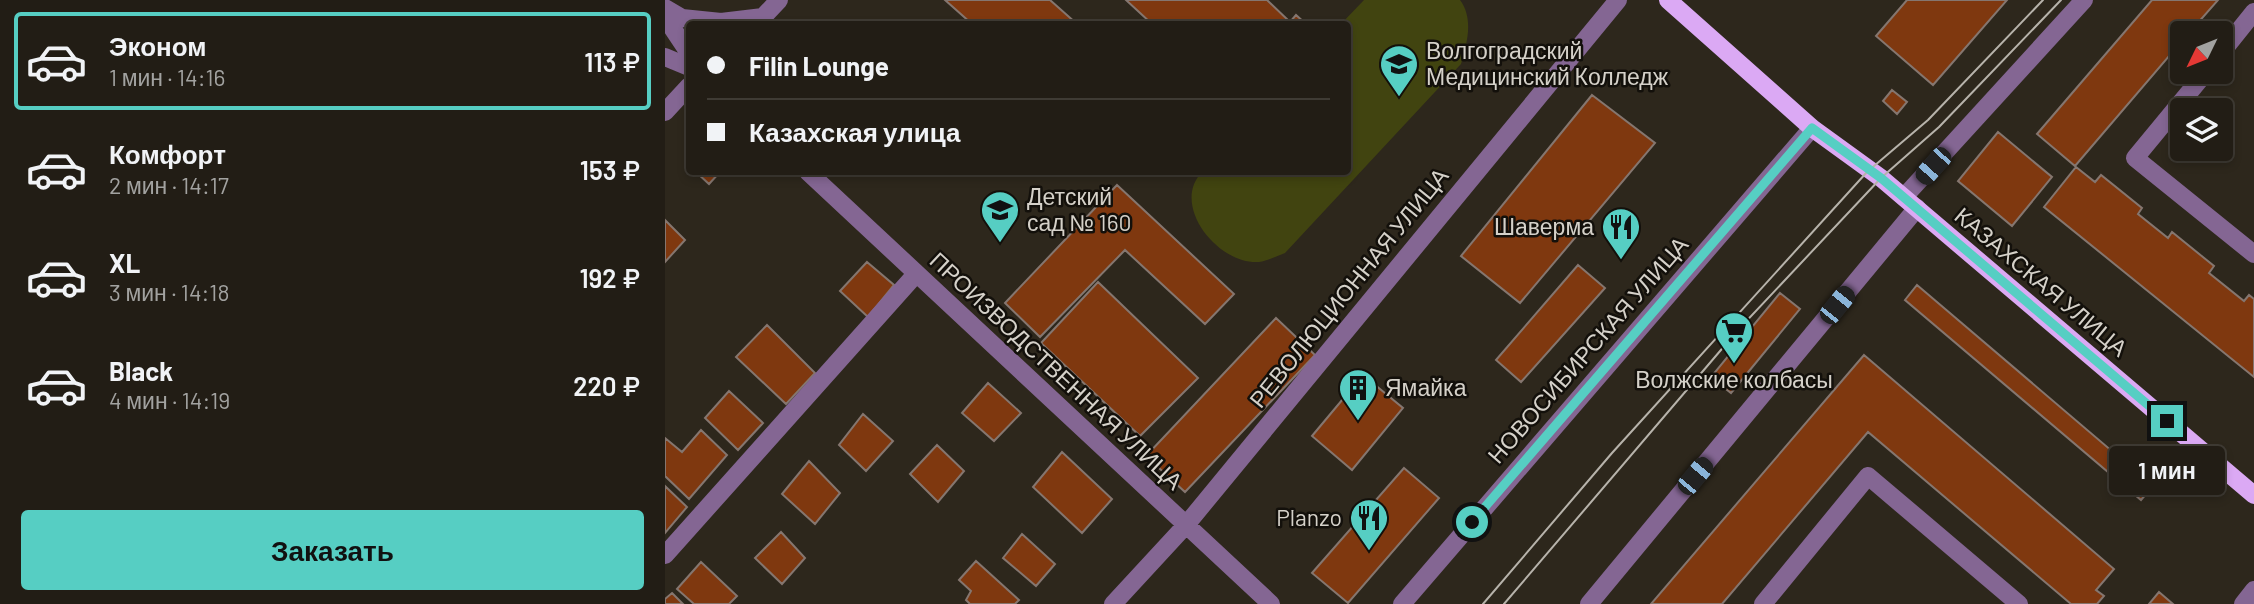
<!DOCTYPE html>
<html lang="ru">
<head>
<meta charset="utf-8">
<style>
	:root { --surface:#221d15; --page:#2e2a22; --text:#f1f3f6; --muted:#a2a2a0; --line:#3f3b34; --accent:#56cec3 }
	body { margin:0; font-family:Barlow,sans-serif; background:var(--page); color:var(--text); height:100vh; display:flex; flex-direction:column; font-size:26px; white-space:nowrap }
	* { box-sizing:border-box; margin:0 }
	p { font-size:23px; color:var(--muted) }
	.icon { flex:none; width:38px; height:38px; fill:none; stroke:currentColor; stroke-width:2; stroke-linecap:round; stroke-linejoin:round }
	.map { position:relative; flex:1; overflow:hidden }
	.details { display:flex; flex-direction:column; background:var(--surface); width:665px }
	.details>* { flex:none }
	.hud { position:absolute; left:21px; top:21px; width:665px; height:154px; border-radius:7px; box-shadow:0 4px 10px #0003,0 0 0 2px var(--line); display:grid; align-content:center; height:154px; padding:0 21px; background:var(--surface) }
	.needle { width:46px; rotate:227deg }
	.tools { position:absolute; left:1505px; top:21px; display:grid; gap:14px }
	.tools a { display:grid; place-items:center; width:63px; height:63px; border-radius:7px; background:var(--surface); box-shadow:0 4px 10px #0003,0 0 0 2px var(--line); font-size:35px }
	.end { position:absolute; width:32px; height:32px; margin:-16px; border:9px solid #56cec3; background:#111; box-shadow:0 0 0 4px #111 }
	.from { border-radius:50% }
	.bubble { position:absolute; height:49px; border-radius:7px; background:var(--surface); box-shadow:0 4px 10px #0003,0 0 0 2px var(--line); font-size:23px; font-weight:600; line-height:49px; text-align:center }
	.car { position:absolute; width:21px; height:42px; margin:-21px -10px; border-radius:9px; box-shadow:0 0 5px 2px #0007; background:linear-gradient(#222 24%,#8ab4d8 0 40%,#222 0 76%,#8ab4d8 0 86%,#222 0) }
	.hud b { display:flex; align-items:center; gap:24px; height:66px; font-size:26px }
	.hud b+b { border-top:2px solid var(--line) }
	.hud i { width:18px; height:18px; background:var(--text) }
	ul { padding:12px 0 0; list-style:none }
	li { display:flex; align-items:center; gap:21px; height:98px; margin:0 14px 10px; padding:0 7px; border:4px solid transparent; border-radius:7px }
	li div { flex:1 }
	li b { display:block; font-size:26px }
	li em { font-style:normal; font-weight:600 }
	li.active { border-color:var(--accent) }
	li>.icon { width:63px; height:63px; stroke-width:1.5 }
	.action { display:flex; gap:14px; margin-top:auto; padding:14px 21px }
	.action a { flex:1; height:80px; border-radius:7px; background:var(--accent); color:#111; font-size:28px; font-weight:600; line-height:80px; text-align:center }
	main { display:flex; flex:1; min-height:0 }
	.map>svg:first-child { display:block }
</style>
</head>
<body>
<main>
<section class="details">
<ul>
<li class="active"><svg class="icon" aria-label="car" viewBox="0 0 24 24"><path d="M5 17H2v-5l4-1 3-4h7l3 4 3 1v5h-3M9 17h6M6 11h13"/><circle cx="7" cy="17" r="2"/><circle cx="17" cy="17" r="2"/></svg><div><b>Эконом</b><p>1 мин · 14:16</p></div><em>113 ₽</em></li>
<li><svg class="icon" aria-label="car" viewBox="0 0 24 24"><path d="M5 17H2v-5l4-1 3-4h7l3 4 3 1v5h-3M9 17h6M6 11h13"/><circle cx="7" cy="17" r="2"/><circle cx="17" cy="17" r="2"/></svg><div><b>Комфорт</b><p>2 мин · 14:17</p></div><em>153 ₽</em></li>
<li><svg class="icon" aria-label="car" viewBox="0 0 24 24"><path d="M5 17H2v-5l4-1 3-4h7l3 4 3 1v5h-3M9 17h6M6 11h13"/><circle cx="7" cy="17" r="2"/><circle cx="17" cy="17" r="2"/></svg><div><b>XL</b><p>3 мин · 14:18</p></div><em>192 ₽</em></li>
<li><svg class="icon" aria-label="car" viewBox="0 0 24 24"><path d="M5 17H2v-5l4-1 3-4h7l3 4 3 1v5h-3M9 17h6M6 11h13"/><circle cx="7" cy="17" r="2"/><circle cx="17" cy="17" r="2"/></svg><div><b>Black</b><p>4 мин · 14:19</p></div><em>220 ₽</em></li>
</ul>
<div class="action"><a>Заказать</a></div>
</section>
<div class="map">
<svg width="1589" height="604" viewBox="0 0 1589 604">
	<rect width="100%" height="100%" fill="#2d271c"/>
	<!-- green -->
	<path fill="#414410" d="M699,0H795C809,19 802,43 796,64L620,253C612,256 602,261 594,262C553,265 505,205 537,172H682V24H676Z"/>
	<!-- building -->
	<path fill="#7f380f" stroke="#85766f" stroke-width="2" d="M280,0H385L412,24H307Z
		M461,0H602L625,22L631,15L641,24H487Z
		M1242,0H1342L1268,85L1211,36Z
		M1487,0H1553L1524,33H1517V41L1410,166L1372,134Z
		M1227,90L1242,102L1232,114L1218,101Z
		M927,95L990,143L855,303L796,256Z
		M1333,132L1387,177L1347,226L1293,181Z
		M1411,167L1430,182L1436,175L1477,208L1473,214L1503,238L1507,232L1549,266L1544,273L1579,301L1584,295L1589,299V377L1379,207Z
		M31,172H55L44,184Z
		M452,185L569,294L540,324L460,250L375,337L340,303Z
		M0,220L20,240L0,262Z
		M202,262L229,285L203,317L175,291Z
		M913,265L940,288L856,382L831,360Z
		M433,282L533,378L475,436L376,343Z
		M1252,285L1488,486L1476,500L1240,300Z
		M1115,293L1135,309L1066,393L1046,377Z
		M611,318L650,355L520,492L481,456Z
		M102,325L150,373L121,404L71,357Z
		M1199,355L1449,569L1431,590L1439,596L1432,604H1406L1203,432L1057,604H986Z
		M698,375L738,408L687,470L647,436Z
		M323,383L356,413L329,441L297,413Z
		M64,391L98,423L73,450L40,418Z
		M198,414L228,441L201,471L174,445Z
		M36,430L62,455L24,499L0,476V438L17,452Z
		M272,445L299,471L273,502L245,474Z
		M397,452L447,499L417,533L368,487Z
		M144,461L175,493L150,524L117,494Z
		M739,468L774,498L683,603L647,573Z
		M0,486L22,507L0,533Z
		M116,532L140,558L117,584L90,558Z
		M357,534L390,564L371,586L338,558Z
		M311,561L354,600L350,604H305L301,600L306,591L294,580Z
		M36,562L72,596L64,604H29L12,589Z
		M1494,592L1508,604H1484Z
		M7,593L18,604H0V599Z"/>
	<g fill="none" stroke-linecap="round" stroke-linejoin="round">
		<!-- minor -->
		<path stroke="#846693" stroke-width="18" d="M0,8L17,18L56,22L98,17L114,0
			M0,17L24,53
			M1556,53L1589,12
			M0,57L24,67
			M1541,72L1470,158L1589,254
			M0,112L24,86
			M143,172L606,604
			M1239,197L1419,0
			M0,555L251,274
			M448,604L521,525L953,0
			M737,604L1147,128
			M924,604L1252,208
			M1098,604L1203,476L1354,604
			M1578,604L1589,590"/>
		<!-- major -->
		<path stroke="#dba9f4" stroke-width="18" d="M1003,0L1147,128L1216,178L1589,495"/>
		<!-- tram -->
		<path stroke="#b7b3ab" stroke-width="2" d="M818,604L947,453L1202,172L1263,120L1378,0
			M839,604L1073,330L1216,178L1274,127L1396,0"/>
	</g>
	<g fill="none" stroke-linecap="round" stroke-linejoin="round">
		<!-- route -->
		<path stroke="#56cec3" stroke-width="9" d="M807,522L1147,128L1216,178L1502,421"/>
	</g>
	<!-- icons -->
	<defs>
		<symbol id="university-pin" viewBox="-11 -11 22 30"><path d="M0 17L-7.5 6A9.5 9.5 0 1 1 7.5 6Z" fill="#56cec3" stroke="#13100b"/><path d="M0-5L7-2L0 1L-7-2ZM-4 1L0 2.5L4 1V4Q0 6-4 4Z" fill="#111"/></symbol>
		<symbol id="school-pin" viewBox="-11 -11 22 30"><path d="M0 17L-7.5 6A9.5 9.5 0 1 1 7.5 6Z" fill="#56cec3" stroke="#13100b"/><path d="M0-5L7-2L0 1L-7-2ZM-4 1L0 2.5L4 1V4Q0 6-4 4Z" fill="#111"/></symbol>
		<symbol id="restaurant-pin" viewBox="-11 -11 22 30"><path d="M0 17L-7.5 6A9.5 9.5 0 1 1 7.5 6Z" fill="#56cec3" stroke="#13100b"/><path d="M-5-6h1v4h1v-4h1v4h1v-4h1v5L-1.5 .5V6h-2V.5L-5-1ZM5-6V6H3V1.5H1.5Q1.5-4 5-6Z" fill="#111"/></symbol>
		<symbol id="supermarket-pin" viewBox="-11 -11 22 30"><path d="M0 17L-7.5 6A9.5 9.5 0 1 1 7.5 6Z" fill="#56cec3" stroke="#13100b"/><path d="M-6-5.5h2.5l.6 2H6L4.5 2H-2.5L-4.4-4H-6ZM-1.5 3.2a1.3 1.3 0 1 0 .1 0ZM3 3.2a1.3 1.3 0 1 0 .1 0Z" fill="#111"/></symbol>
		<symbol id="building-pin" viewBox="-11 -11 22 30"><path d="M0 17L-7.5 6A9.5 9.5 0 1 1 7.5 6Z" fill="#56cec3" stroke="#13100b"/><path d="M-4-6H4V6H1V3H-1V6H-4ZM-2.5-4.3h1.7v1.8h-1.7ZM.8-4.3h1.7v1.8H.8ZM-2.5-1h1.7V.8h-1.7ZM.8-1h1.7V.8H.8Z" fill="#111"/></symbol>
	</defs>
	<g fill-rule="evenodd">
		<use href="#university-pin" x="712" y="42" width="44" height="60"/>
		<use href="#school-pin" x="313" y="188" width="44" height="60"/>
		<use href="#restaurant-pin" x="934" y="205" width="44" height="60"/>
		<use href="#supermarket-pin" x="1047" y="309" width="44" height="60"/>
		<use href="#building-pin" x="671" y="366" width="44" height="60"/>
		<use href="#restaurant-pin" x="682" y="496" width="44" height="60"/>
	</g>
	<g text-anchor="middle" stroke-width="5" stroke-linejoin="round" paint-order="stroke">
		<!-- poi labels -->
		<g font-size="23" fill="#d5d1c9" stroke="#13100b" text-anchor="start">
			<text x="761" y="59">Волгоградский<tspan x="761" dy="26">Медицинский Колледж</tspan></text>
			<text x="362" y="205">Детский<tspan x="362" dy="26">сад № 160</tspan></text>
			<text x="929" y="235" text-anchor="end">Шаверма</text>
			<text x="1069" y="388" text-anchor="middle">Волжские колбасы</text>
			<text x="720" y="396">Ямайка</text>
			<text x="677" y="526" text-anchor="end">Planzo</text>
		</g>
		<!-- street labels -->
		<g font-size="23" fill="#d5d1c9" stroke="#13100b">
			<text transform="translate(1376 282) rotate(40)" y="8">КАЗАХСКАЯ УЛИЦА</text>
			<text transform="translate(684 288) rotate(-51)" y="8">РЕВОЛЮЦИОННАЯ УЛИЦА</text>
			<text transform="translate(923 350) rotate(-49)" y="8">НОВОСИБИРСКАЯ УЛИЦА</text>
			<text transform="translate(391 371) rotate(43)" y="8">ПРОИЗВОДСТВЕННАЯ УЛИЦА</text>
		</g>
	</g>
</svg>
<div class="tools">
<a><svg class="needle" viewBox="-14 -14 28 28"><path d="M0-13l5 13h-10z" fill="#e53935"/><path d="M0 13l5-13h-10z" fill="#a2a2a0"/></svg></a>
<a><svg class="icon" aria-label="layers" viewBox="0 0 24 24"><path d="M12 4l9 5-9 5-9-5zM3 14l9 5 9-5"/></svg></a>
</div>
<i class="end from" style="left:807px;top:522px"></i>
<i class="end" style="left:1502px;top:421px"></i>
<div class="bubble" style="left:1444px;top:446px;width:116px">1 мин</div>
<i class="car" style="left:1268px;top:166px;rotate:222deg"></i>
<i class="car" style="left:1172px;top:305px;rotate:39deg"></i>
<i class="car" style="left:1030px;top:476px;rotate:40deg"></i>
<div class="hud">
<b><i class="from"></i>Filin Lounge</b>
<b><i></i>Казахская улица</b>
</div>
</div>
</main>
</body>
</html>
